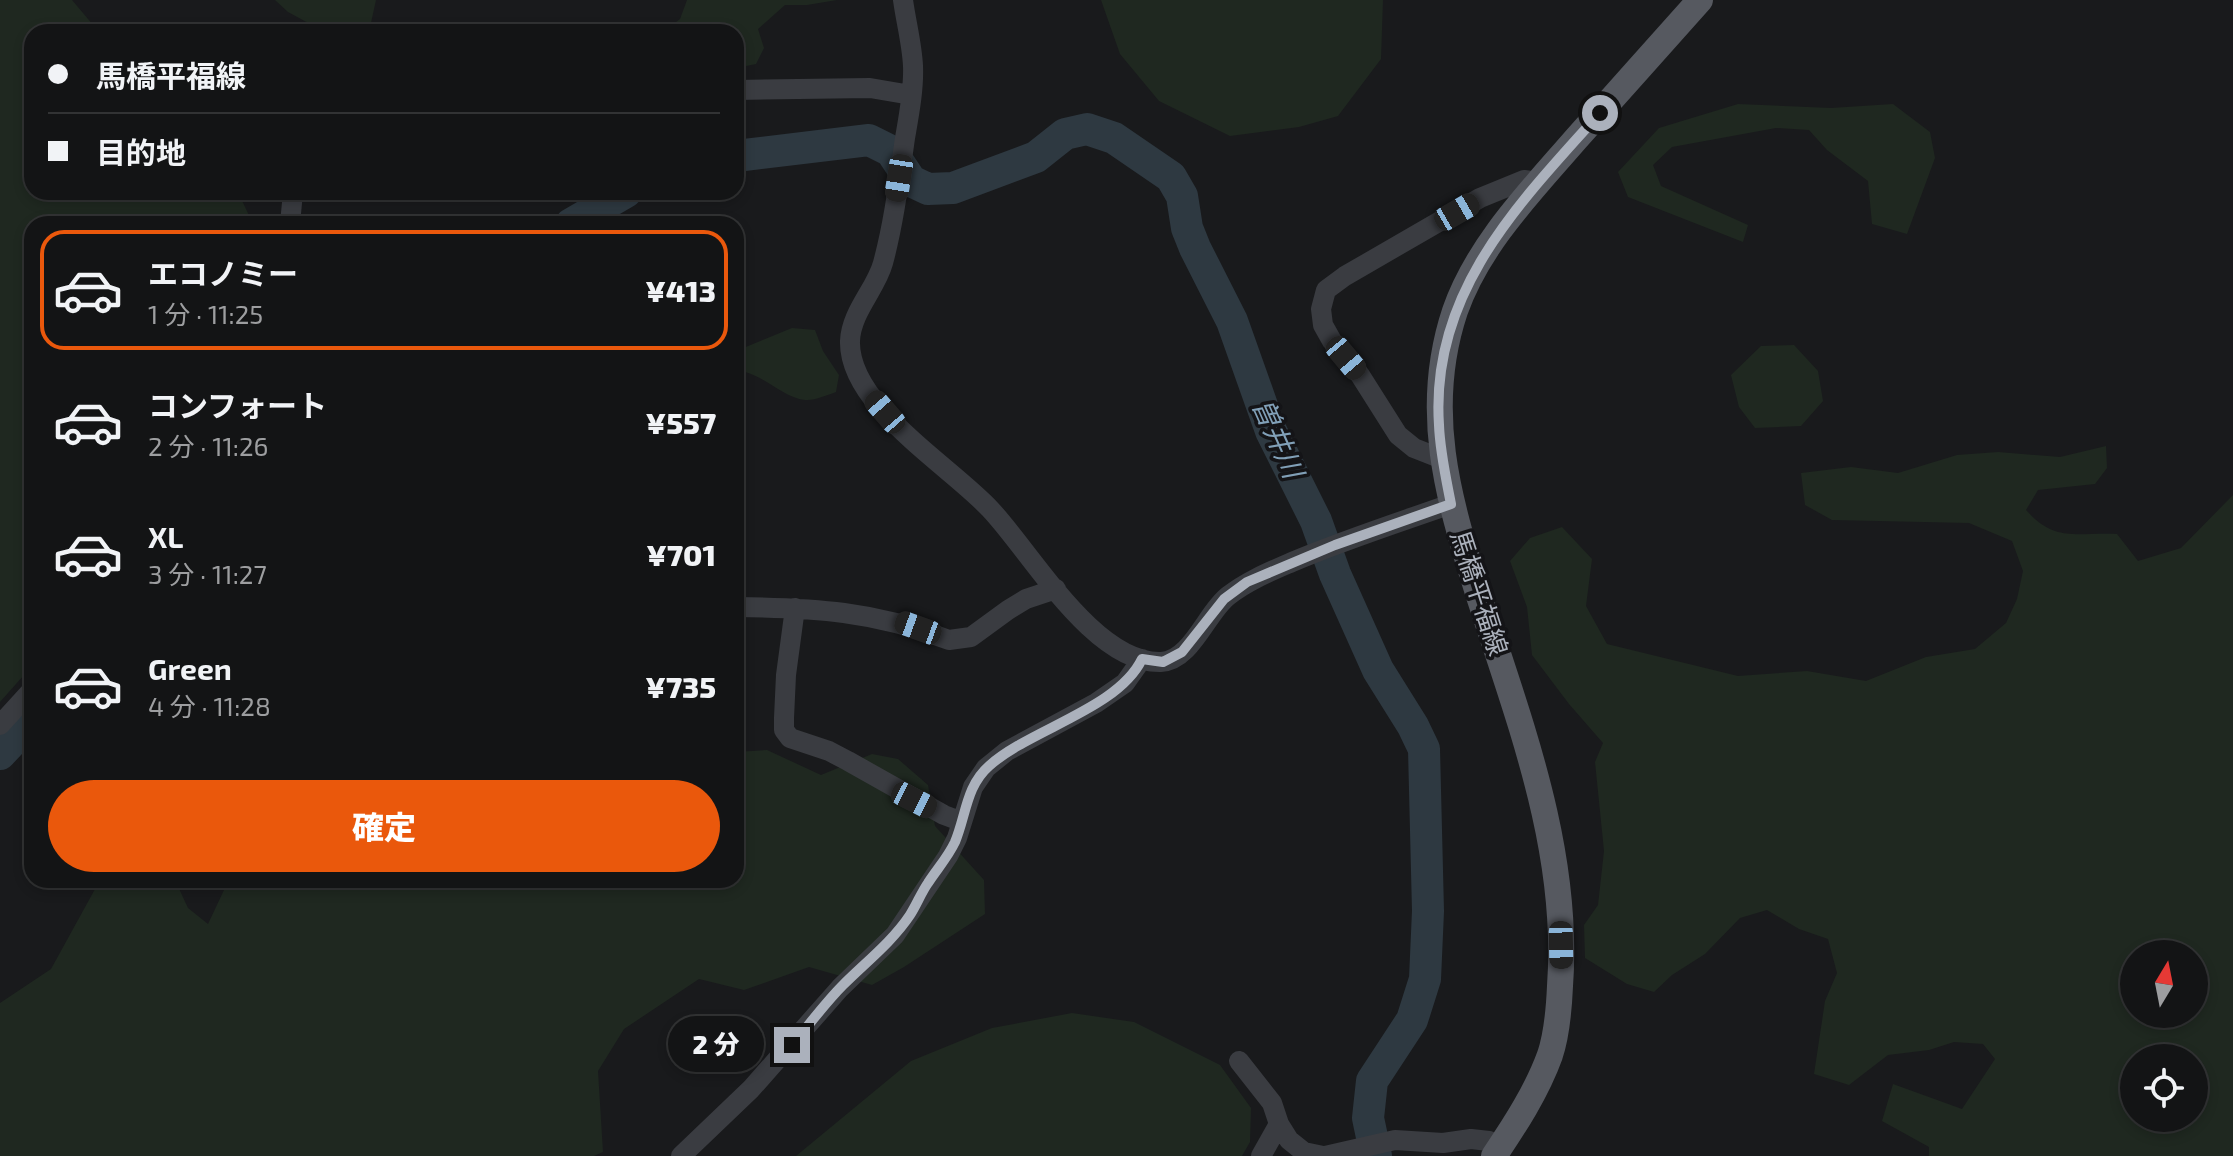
<!DOCTYPE html>
<html lang="ja">
<head>
<meta charset="utf-8">
<style>
	:root { --surface:#131415; --page:#1c1d1e; --text:#f1f3f6; --muted:#9d9ea0; --line:#323334; --accent:#ea580c }
	body { margin:0; font-family:"Exo 2","Noto Sans JP",sans-serif; background:var(--page); color:var(--text); height:100vh; display:flex; flex-direction:column; font-size:30px; white-space:nowrap }
	* { box-sizing:border-box; margin:0 }
	p { font-size:26px; color:var(--muted) }
	.icon { flex:none; width:44px; height:44px; fill:none; stroke:currentColor; stroke-width:2; stroke-linecap:round; stroke-linejoin:round }
	.map { position:relative; flex:1; overflow:hidden }
	.details { position:absolute; left:24px; top:216px; width:720px; height:672px; display:flex; flex-direction:column; background:var(--surface); border-radius:24px; box-shadow:0 4px 12px #0003,0 0 0 2px var(--line) }
	.details>* { flex:none }
	.top-card { position:absolute; left:24px; top:24px; width:720px; height:176px; border-radius:24px; box-shadow:0 4px 12px #0003,0 0 0 2px var(--line); display:grid; align-content:center; height:176px; padding:0 24px; background:var(--surface) }
	.needle { width:52px; rotate:10deg }
	.fabs { position:absolute; left:2120px; top:940px; display:grid; gap:16px }
	.fabs a { display:grid; place-items:center; width:88px; height:88px; border-radius:50%; background:var(--surface); box-shadow:0 4px 12px #0003,0 0 0 2px var(--line); font-size:40px }
	.end { position:absolute; width:36px; height:36px; margin:-18px; border:10px solid #abb1bc; background:#111; box-shadow:0 0 0 4px #111 }
	.from { border-radius:50% }
	.bubble { position:absolute; height:56px; border-radius:28px; background:var(--surface); box-shadow:0 4px 12px #0003,0 0 0 2px var(--line); font-size:26px; font-weight:800; line-height:56px; text-align:center }
	.car { position:absolute; width:24px; height:48px; margin:-24px -12px; border-radius:10px; box-shadow:0 0 6px 2px #0007; background:linear-gradient(#222 24%,#8ab4d8 0 40%,#222 0 76%,#8ab4d8 0 86%,#222 0) }
	.top-card b { display:flex; align-items:center; gap:28px; height:76px; font-size:30px }
	.top-card b+b { border-top:2px solid var(--line) }
	.top-card i { width:20px; height:20px; background:var(--text) }
	ul { padding:14px 0 0; list-style:none }
	li { display:flex; align-items:center; gap:24px; height:120px; margin:0 16px 12px; padding:0 8px; border:4px solid transparent; border-radius:24px }
	li div { flex:1 }
	li b { display:block; font-size:30px }
	li em { font-style:normal; font-weight:800 }
	li.on { border-color:var(--accent) }
	li>.icon { width:72px; height:72px; stroke-width:1.5 }
	.button { display:flex; gap:16px; margin-top:auto; padding:16px 24px }
	.button a { flex:1; height:92px; border-radius:48px; background:var(--accent); color:#fff; font-size:32px; font-weight:800; line-height:92px; text-align:center }
	.map>svg:first-child { display:block }
</style>
</head>
<body>
<div class="map">
<svg width="2233" height="1156" viewBox="0 0 2233 1156">
	<rect width="100%" height="100%" fill="#191a1c"/>
	<!-- green -->
	<path fill="#1f2820" fill-rule="evenodd" d="M0,0H72L99,32H32V192H238L253,224H32V666L0,702Z
		M275,0H376L369,32H325L288,12Z
		M687,0H837L807,5H785L758,29L764,48L756,64L736,68V32H663L680,19Z
		M1101,0H1383L1381,59L1338,116L1299,127L1230,136L1159,101L1120,54Z
		M1738,104L1831,108L1893,104L1930,132L1935,158L1907,234L1872,224L1868,181L1827,150L1809,130L1776,128L1672,147L1653,165L1661,186L1748,225L1743,242L1628,197L1618,172L1659,128Z
		M792,328L815,330L823,351L839,375L836,392C827,395 814,401 805,400C780,397 761,371 736,371V351Z
		M1794,345L1818,371L1823,401L1801,426L1755,428L1739,407L1731,375L1761,346Z
		M2106,446L2107,468L2095,484L2038,490L2026,510C2055,543 2076,532 2117,534L2138,561L2181,548L2233,495V1156H1929V1147L1882,1121L1893,1084L1962,1109L1995,1059L1983,1044L1954,1042L1929,1050L1888,1055L1849,1085L1814,1074L1825,1001L1837,973L1828,939L1799,929L1767,910L1740,918L1705,954L1672,975L1654,992L1627,984L1585,958L1584,925L1598,905L1604,851L1595,762L1603,743L1569,704L1532,655L1527,607L1510,561L1530,538L1562,527L1592,559L1586,606L1607,644L1738,676L1807,671L1866,681L1926,657L1975,649L2006,623L2017,599L2023,571L2012,541L1969,523L1832,520L1805,505L1801,473L1851,467L1898,473L1957,455L1998,452L2060,457ZM2134,954H2194V1014H2134ZM2134,1058H2194V1118H2134Z
		M767,750L821,775L872,754L898,759L928,785L935,826L984,880L985,914L904,967L872,985L809,967L744,990L699,979L624,1029L598,1071L603,1152L594,1156H0V1003L51,969L100,880H175L188,908L208,924L224,890V880H736V752Z
		M1072,1013L1134,1022L1220,1065L1251,1108L1250,1142L1242,1156H796L911,1061L992,1028Z"/>
	<g fill="none" stroke-linecap="round" stroke-linejoin="round">
		<!-- river -->
		<path stroke="#2e3941" stroke-width="32" d="M736,156L869,140L891,151L911,181L928,189L953,188L1036,157L1065,134L1087,129L1114,138L1171,177L1182,196L1187,228L1195,248L1232,321L1271,431L1316,521L1335,574L1378,670L1413,726L1424,749L1428,911L1425,979L1412,1020L1372,1081L1368,1118L1376,1156
			M571,224L626,192
			M0,754L32,720"/>
		<!-- minor -->
		<path stroke="#3a3c41" stroke-width="20" d="M903,0C906,22 912,44 913,66C914,89 909,115 905,138C899,180 894,222 883,263C876,289 851,312 850,341C848,405 950,466 990,509C1031,552 1094,664 1161,662C1191,661 1207,612 1228,596C1247,581 1269,572 1292,562C1344,540 1397,523 1451,504
			M736,90L870,88L911,95
			M290,224L293,192
			M1442,459L1414,448L1398,435L1360,375L1332,341L1323,325L1321,309L1326,290L1345,276L1480,198L1524,180L1538,182
			M736,607C814,608 875,611 949,640L971,637L1008,610L1026,599L1056,589
			M795,608L786,675L784,718V730L790,738L829,751L848,761L944,815L960,821
			M0,725L32,690
			M1239,1061L1272,1103L1279,1124L1289,1140L1304,1152L1323,1156
			M681,1156L751,1089L840,988L895,935L948,856L957,838L973,787L986,768L1007,751L1096,703L1125,683L1142,659
			M1261,1156L1279,1124
			M1325,1156L1395,1140L1443,1143L1471,1139L1489,1141L1501,1146"/>
		<!-- major -->
		<path stroke="#565960" stroke-width="26" d="M1494,1156C1515,1125 1537,1091 1550,1055C1557,1034 1559,1009 1560,986C1570,849 1519,721 1478,593C1448,498 1422,410 1455,311C1478,245 1531,191 1576,139C1617,93 1659,46 1700,0"/>
	</g>
	<g fill="none" stroke-linecap="round" stroke-linejoin="round">
		<!-- route -->
		<path stroke="#abb1bc" stroke-width="10" d="M792,1045C809,1025 825,1003 843,985C866,962 892,942 910,915C917,904 921,893 928,883C937,869 948,857 955,842C966,816 966,786 989,766C1030,729 1118,709 1142,659L1163,662L1182,652L1224,599L1247,582L1335,545L1451,504C1446,478 1440,452 1439,425C1430,293 1518,204 1600,113"/>
	</g>
	<g text-anchor="middle" stroke-width="7" stroke-linejoin="round" paint-order="stroke">
		<!-- street labels -->
		<g font-size="26" fill="#abb1bc" stroke="#141417">
			<text transform="translate(1479 593) rotate(72)" y="9">馬橋平福線</text>
		</g>
		<!-- water labels -->
		<g font-size="28" font-style="italic" fill="#81a0b8" stroke="#141417">
			<text transform="translate(1278 438) rotate(66)" y="10">曽井川</text>
		</g>
	</g>
</svg>
<div class="fabs">
<a><svg class="needle" viewBox="-14 -14 28 28"><path d="M0-13l5 13h-10z" fill="#e53935"/><path d="M0 13l5-13h-10z" fill="#9d9ea0"/></svg></a>
<a><svg class="icon" aria-label="locate" viewBox="0 0 24 24"><circle cx="12" cy="12" r="6"/><path d="M12 2v4M12 18v4M2 12h4M18 12h4"/></svg></a>
</div>
<i class="end from" style="left:1600px;top:113px"></i>
<i class="end" style="left:792px;top:1045px"></i>
<div class="bubble" style="left:668px;top:1016px;width:96px">2 分</div>
<i class="car" style="left:899px;top:178px;rotate:189deg"></i>
<i class="car" style="left:1457px;top:212px;rotate:60deg"></i>
<i class="car" style="left:1346px;top:358px;rotate:140deg"></i>
<i class="car" style="left:885px;top:412px;rotate:319deg"></i>
<i class="car" style="left:918px;top:628px;rotate:290deg"></i>
<i class="car" style="left:914px;top:800px;rotate:117deg"></i>
<i class="car" style="left:1561px;top:945px;rotate:179deg"></i>
<div class="top-card">
<b><i class="from"></i>馬橋平福線</b>
<b><i></i>目的地</b>
</div>
<section class="details">
<ul>
<li class="on"><svg class="icon" aria-label="car" viewBox="0 0 24 24"><path d="M5 17H2v-5l4-1 3-4h7l3 4 3 1v5h-3M9 17h6M6 11h13"/><circle cx="7" cy="17" r="2"/><circle cx="17" cy="17" r="2"/></svg><div><b>エコノミー</b><p>1 分 · 11:25</p></div><em>¥413</em></li>
<li><svg class="icon" aria-label="car" viewBox="0 0 24 24"><path d="M5 17H2v-5l4-1 3-4h7l3 4 3 1v5h-3M9 17h6M6 11h13"/><circle cx="7" cy="17" r="2"/><circle cx="17" cy="17" r="2"/></svg><div><b>コンフォート</b><p>2 分 · 11:26</p></div><em>¥557</em></li>
<li><svg class="icon" aria-label="car" viewBox="0 0 24 24"><path d="M5 17H2v-5l4-1 3-4h7l3 4 3 1v5h-3M9 17h6M6 11h13"/><circle cx="7" cy="17" r="2"/><circle cx="17" cy="17" r="2"/></svg><div><b>XL</b><p>3 分 · 11:27</p></div><em>¥701</em></li>
<li><svg class="icon" aria-label="car" viewBox="0 0 24 24"><path d="M5 17H2v-5l4-1 3-4h7l3 4 3 1v5h-3M9 17h6M6 11h13"/><circle cx="7" cy="17" r="2"/><circle cx="17" cy="17" r="2"/></svg><div><b>Green</b><p>4 分 · 11:28</p></div><em>¥735</em></li>
</ul>
<div class="button"><a>確定</a></div>
</section>
</div>
</body>
</html>
